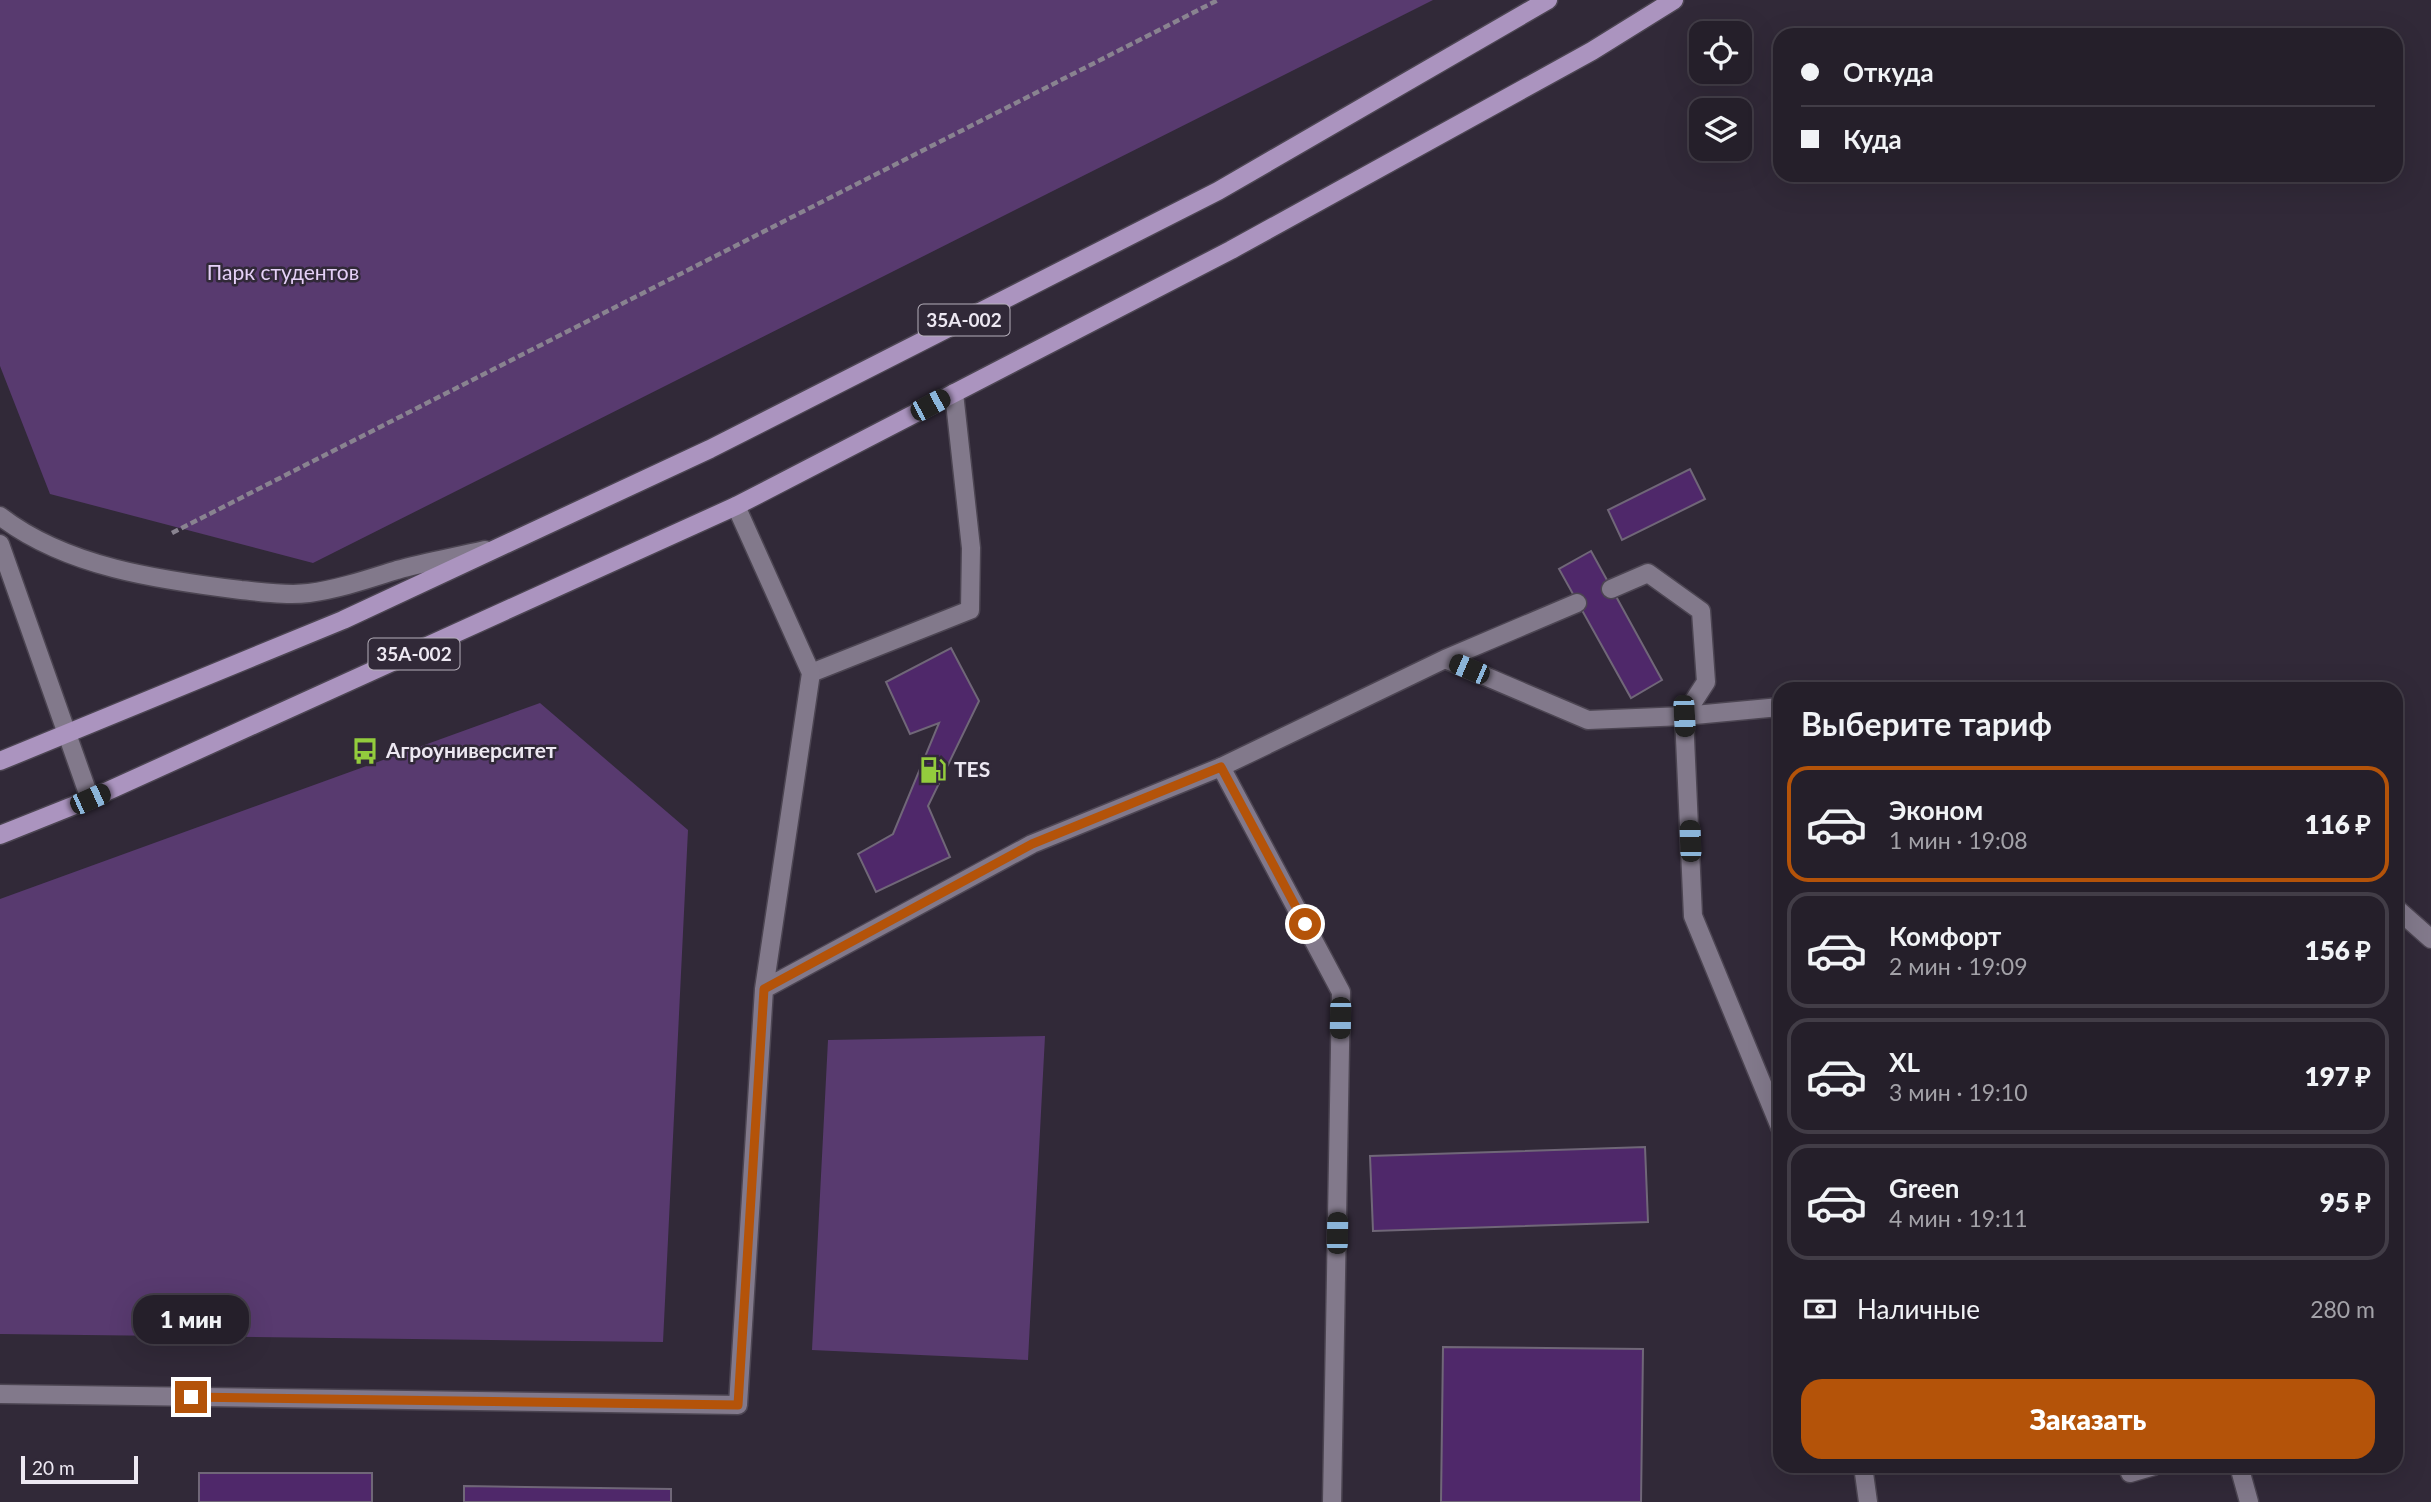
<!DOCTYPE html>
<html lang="ru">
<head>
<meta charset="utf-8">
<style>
	:root { --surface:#251f2a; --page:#312c36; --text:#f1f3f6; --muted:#a3a2a8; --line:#423d47; --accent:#b45309 }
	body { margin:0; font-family:Lato,sans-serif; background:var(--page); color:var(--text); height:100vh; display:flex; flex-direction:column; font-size:26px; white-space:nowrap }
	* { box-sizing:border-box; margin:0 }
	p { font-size:23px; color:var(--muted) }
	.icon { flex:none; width:38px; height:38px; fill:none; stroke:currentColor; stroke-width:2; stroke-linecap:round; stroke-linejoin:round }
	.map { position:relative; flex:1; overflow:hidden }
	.drawer { position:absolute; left:1773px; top:682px; width:630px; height:791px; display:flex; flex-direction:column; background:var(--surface); border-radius:21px; box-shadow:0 7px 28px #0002,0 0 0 2px var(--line) }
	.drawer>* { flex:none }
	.hud { position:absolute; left:1773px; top:28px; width:630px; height:154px; border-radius:21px; box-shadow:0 7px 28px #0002,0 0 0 2px var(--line); display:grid; align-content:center; height:154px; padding:0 28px; background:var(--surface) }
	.controls { position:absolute; left:1689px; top:21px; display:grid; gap:14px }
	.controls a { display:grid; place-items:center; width:63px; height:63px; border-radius:14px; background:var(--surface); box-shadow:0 7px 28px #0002,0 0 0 2px var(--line); font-size:35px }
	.scale { position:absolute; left:21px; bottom:18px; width:117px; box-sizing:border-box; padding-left:7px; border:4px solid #ede8f2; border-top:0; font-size:19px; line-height:24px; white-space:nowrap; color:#ede8f2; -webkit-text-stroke:5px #312938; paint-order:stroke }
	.end { position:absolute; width:32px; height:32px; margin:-16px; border:9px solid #b45309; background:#fff; box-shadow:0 0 0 4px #fff }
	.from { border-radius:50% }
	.bubble { position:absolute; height:49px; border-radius:21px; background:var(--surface); box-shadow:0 7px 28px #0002,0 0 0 2px var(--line); font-size:23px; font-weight:800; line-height:49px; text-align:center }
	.car { position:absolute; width:21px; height:42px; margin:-21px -10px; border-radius:9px; box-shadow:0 0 5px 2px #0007; background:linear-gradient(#222 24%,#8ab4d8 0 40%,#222 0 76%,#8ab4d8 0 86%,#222 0) }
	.hud b { display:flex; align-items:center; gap:24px; height:66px; font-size:26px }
	.hud b+b { border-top:2px solid var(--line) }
	.hud i { width:18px; height:18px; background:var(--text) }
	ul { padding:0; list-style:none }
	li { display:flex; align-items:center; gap:21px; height:116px; margin:0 14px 10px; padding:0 14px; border:4px solid var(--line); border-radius:21px }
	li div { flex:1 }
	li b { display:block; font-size:26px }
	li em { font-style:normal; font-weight:800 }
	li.current { border-color:var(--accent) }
	li>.icon { width:63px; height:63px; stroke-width:1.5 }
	h2 { padding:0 28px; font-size:32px; line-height:84px }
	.pay { display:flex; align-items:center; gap:18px; height:77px; padding:0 28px; font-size:26px }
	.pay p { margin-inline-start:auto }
	.cta { display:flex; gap:14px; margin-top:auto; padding:14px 28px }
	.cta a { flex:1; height:80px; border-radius:21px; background:var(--accent); color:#fff; font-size:28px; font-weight:800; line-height:80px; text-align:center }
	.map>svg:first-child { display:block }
</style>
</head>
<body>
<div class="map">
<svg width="2431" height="1502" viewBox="0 0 2431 1502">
	<rect width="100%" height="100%" fill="#312938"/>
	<!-- green -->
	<path fill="#583a6f" d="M0,0H1433L313,563L50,494L0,366Z
		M540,703L688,830L663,1342L0,1334V899Z
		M1045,1036L1028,1360L812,1350L828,1040Z"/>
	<!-- building -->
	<path fill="#4f286a" stroke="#706778" stroke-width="2" d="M1690,469L1705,499L1622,540L1608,510Z
		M1591,551L1662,680L1631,698L1559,569Z
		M951,648L979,701L928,806L950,857L876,892L858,854L893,834L939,723L910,734L886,682Z
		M1645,1147L1648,1222L1373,1231L1370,1156Z
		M1443,1347L1643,1349L1641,1502H1441Z
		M199,1473H372V1502H199Z
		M464,1486L671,1489V1502H464Z"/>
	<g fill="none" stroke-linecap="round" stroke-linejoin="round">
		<defs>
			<path id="service" d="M1611,589L1648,573L1701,611L1706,682L1684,716
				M1445,659L1577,603
				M811,673L970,610L971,548L954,393
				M1221,767L1445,659L1588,720L1684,716L1693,916L1780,1127
				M1863,1466L1868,1502
				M2239,1466L2249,1502
				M2130,1473L2154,1466"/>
			<path id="minor" d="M1684,716L1780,707
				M2396,908L2431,939
				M764,989L1032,844L1221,767L1341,992L1332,1502
				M0,1394L738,1405L764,989L811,673L736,506"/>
			<path id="tertiary" d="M0,516C66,567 159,580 241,590C263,592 287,596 309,593C339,589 368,579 397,570C425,562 455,557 485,550
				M0,544L90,799"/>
			<path id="primary" d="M0,761L343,620L710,449L1218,191L1548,0
				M0,835L90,799L736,506L1231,250L1592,51L1674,0"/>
		</defs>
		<!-- service casing -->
		<use href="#service" stroke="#4c4552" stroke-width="21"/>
		<!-- minor casing -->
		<use href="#minor" stroke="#4c4552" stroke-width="21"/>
		<!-- tertiary casing -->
		<use href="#tertiary" stroke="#4c4552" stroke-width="21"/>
		<!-- primary casing -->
		<use href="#primary" stroke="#4c4552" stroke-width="21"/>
		<!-- path -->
		<path stroke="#898390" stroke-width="4.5" stroke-dasharray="7 3.5" stroke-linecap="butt" d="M172,533L1218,0"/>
		<!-- service -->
		<use href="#service" stroke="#82798b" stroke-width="18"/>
		<!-- minor -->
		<use href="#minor" stroke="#82798b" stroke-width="18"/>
		<!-- tertiary -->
		<use href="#tertiary" stroke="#82798b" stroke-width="18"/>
		<!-- primary -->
		<use href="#primary" stroke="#ab94bf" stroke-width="18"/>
	</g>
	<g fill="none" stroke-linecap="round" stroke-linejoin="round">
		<!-- route -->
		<path stroke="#b45309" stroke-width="9" d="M191,1397L738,1405L764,989L1032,844L1221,767L1305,924"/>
	</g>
	<!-- icons -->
	<defs>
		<symbol id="bus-bare" viewBox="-9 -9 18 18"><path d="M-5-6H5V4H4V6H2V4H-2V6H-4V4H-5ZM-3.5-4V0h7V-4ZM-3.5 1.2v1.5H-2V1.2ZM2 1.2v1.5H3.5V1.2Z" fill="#93cc3d" stroke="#312938" stroke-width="2.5" paint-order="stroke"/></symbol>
		<symbol id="fuel-bare" viewBox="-9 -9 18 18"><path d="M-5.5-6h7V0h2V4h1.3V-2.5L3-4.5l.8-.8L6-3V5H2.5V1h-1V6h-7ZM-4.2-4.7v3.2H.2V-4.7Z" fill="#93cc3d" stroke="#312938" stroke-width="2.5" paint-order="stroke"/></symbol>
	</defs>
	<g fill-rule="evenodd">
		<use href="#bus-bare" x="346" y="732" width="38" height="38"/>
		<use href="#fuel-bare" x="914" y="751" width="38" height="38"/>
	</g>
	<g text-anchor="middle" stroke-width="5" stroke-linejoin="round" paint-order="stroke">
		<!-- shield labels -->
		<g fill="#312938" stroke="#b5afba" stroke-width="2">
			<rect x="918.5" y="304.5" width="91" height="31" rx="5"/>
			<rect x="368.5" y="638.5" width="91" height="31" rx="5"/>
		</g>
		<g font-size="19" font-weight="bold" fill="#ede8f2">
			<text x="964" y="327">35А-002</text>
			<text x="414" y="661">35А-002</text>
		</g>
		<!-- park labels -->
		<g font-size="21" fill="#e5d0f7" stroke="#312938">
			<text x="283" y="280">Парк студентов</text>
		</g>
		<!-- poi labels -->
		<g font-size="21" font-weight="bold" fill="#ede8f2" stroke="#312938" text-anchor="start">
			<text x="386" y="758">Агроуниверситет</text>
			<text x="954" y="777">TES</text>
		</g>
	</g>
</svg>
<div class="controls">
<a><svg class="icon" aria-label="locate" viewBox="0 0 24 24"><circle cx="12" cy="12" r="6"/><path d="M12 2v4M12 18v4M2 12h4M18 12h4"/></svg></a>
<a><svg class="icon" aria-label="layers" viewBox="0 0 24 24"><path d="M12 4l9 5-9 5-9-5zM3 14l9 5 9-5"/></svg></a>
</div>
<div class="scale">20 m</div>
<i class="end from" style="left:1305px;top:924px"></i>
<i class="end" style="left:191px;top:1397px"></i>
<div class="bubble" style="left:133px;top:1295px;width:116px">1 мин</div>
<i class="car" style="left:930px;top:405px;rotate:62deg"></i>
<i class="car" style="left:1469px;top:669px;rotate:293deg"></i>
<i class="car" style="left:1684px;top:716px;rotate:177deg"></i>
<i class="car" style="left:90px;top:799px;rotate:66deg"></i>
<i class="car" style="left:1690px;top:841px;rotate:358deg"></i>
<i class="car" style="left:1340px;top:1018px;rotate:181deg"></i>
<i class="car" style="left:1337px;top:1233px;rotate:1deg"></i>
<div class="hud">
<b><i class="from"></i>Откуда</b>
<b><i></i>Куда</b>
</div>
<section class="drawer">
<h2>Выберите тариф</h2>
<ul>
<li class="current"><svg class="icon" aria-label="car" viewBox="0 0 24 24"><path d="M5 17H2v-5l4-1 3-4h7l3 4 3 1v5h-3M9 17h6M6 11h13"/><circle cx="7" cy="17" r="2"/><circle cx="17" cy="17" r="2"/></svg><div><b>Эконом</b><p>1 мин · 19:08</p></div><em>116 ₽</em></li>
<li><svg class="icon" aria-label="car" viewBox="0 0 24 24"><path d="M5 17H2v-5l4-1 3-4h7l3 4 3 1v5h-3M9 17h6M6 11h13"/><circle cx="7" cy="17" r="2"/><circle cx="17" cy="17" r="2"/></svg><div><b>Комфорт</b><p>2 мин · 19:09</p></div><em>156 ₽</em></li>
<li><svg class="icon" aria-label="car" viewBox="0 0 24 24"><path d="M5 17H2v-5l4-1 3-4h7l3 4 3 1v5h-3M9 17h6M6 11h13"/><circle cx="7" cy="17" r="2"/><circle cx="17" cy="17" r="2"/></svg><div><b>XL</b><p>3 мин · 19:10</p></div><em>197 ₽</em></li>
<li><svg class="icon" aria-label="car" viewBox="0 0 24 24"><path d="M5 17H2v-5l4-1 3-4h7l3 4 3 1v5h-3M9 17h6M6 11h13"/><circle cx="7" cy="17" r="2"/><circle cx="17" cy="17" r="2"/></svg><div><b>Green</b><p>4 мин · 19:11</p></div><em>95 ₽</em></li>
</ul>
<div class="pay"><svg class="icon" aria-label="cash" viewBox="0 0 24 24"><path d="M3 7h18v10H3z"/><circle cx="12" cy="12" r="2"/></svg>Наличные<p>280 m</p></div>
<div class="cta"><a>Заказать</a></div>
</section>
</div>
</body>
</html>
